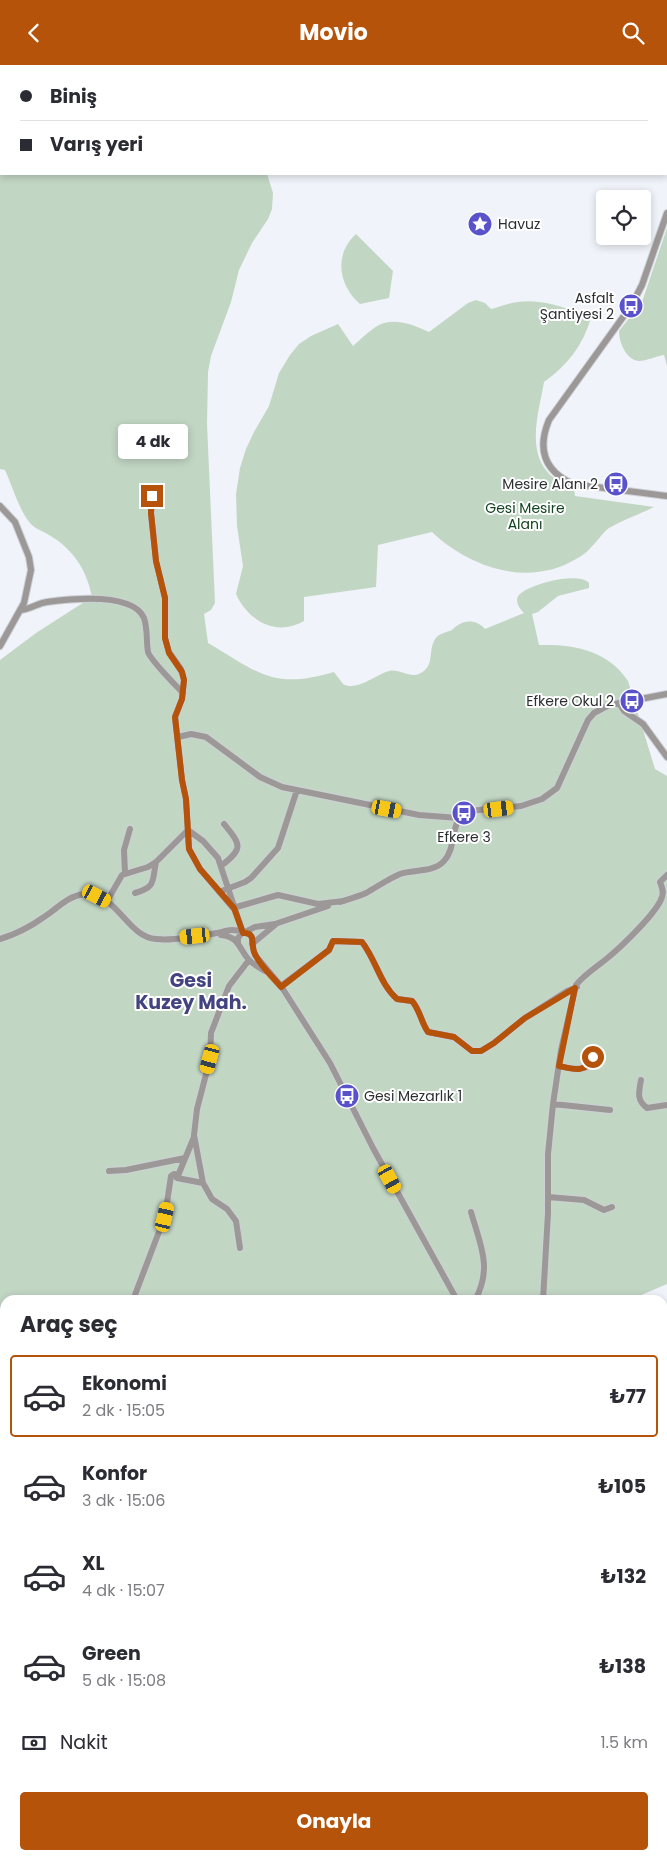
<!DOCTYPE html>
<html lang="tr">
<head>
<meta charset="utf-8">
<style>
	:root { --surface:#fff; --page:#f2f2f3; --text:#2b2b33; --muted:#7c7c81; --line:#e1e1e2; --accent:#b45309 }
	body { margin:0; font-family:Poppins,sans-serif; background:var(--page); color:var(--text); height:100vh; display:flex; flex-direction:column; font-size:19px; white-space:nowrap }
	* { box-sizing:border-box; margin:0 }
	p { font-size:16px; color:var(--muted) }
	.icon { flex:none; width:28px; height:28px; fill:none; stroke:currentColor; stroke-width:2; stroke-linecap:round; stroke-linejoin:round }
	.map { position:relative; flex:1; overflow:hidden }
	.drawer { position:absolute; left:0px; top:1230px; width:668px; height:565px; display:flex; flex-direction:column; background:var(--surface); border-radius:15px 15px 0 0; box-shadow:0 2px 8px #0003 }
	.drawer>* { flex:none }
	.top-card { position:absolute; left:0px; top:0px; width:668px; height:110px; box-shadow:0 2px 8px #0003; display:grid; align-content:center; height:110px; padding:0 20px; background:var(--surface) }
	.fabs { position:absolute; left:596px; top:125px; display:grid; gap:10px }
	.fabs a { display:grid; place-items:center; width:55px; height:55px; border-radius:5px; background:var(--surface); box-shadow:0 2px 8px #0003; font-size:25px }
	.end { position:absolute; width:22px; height:22px; margin:-11px; border:6px solid #b45309; background:#fff; box-shadow:0 0 0 2px #fff }
	.from { border-radius:50% }
	.bubble { position:absolute; height:35px; border-radius:5px; background:var(--surface); box-shadow:0 2px 8px #0003; font-size:16px; font-weight:700; line-height:35px; text-align:center }
	.car { position:absolute; width:15px; height:30px; margin:-15px -8px; border-radius:6px; box-shadow:0 0 4px 1px #0007; background:linear-gradient(#f5c518 24%,#345 0 40%,#f5c518 0 76%,#345 0 86%,#f5c518 0) }
	.top-card b { display:flex; align-items:center; gap:18px; height:48px; font-size:19px }
	.top-card b+b { border-top:1px solid var(--line) }
	.top-card i { width:12px; height:12px; background:var(--text) }
	ul { padding:0; list-style:none }
	li { display:flex; align-items:center; gap:15px; height:82px; margin:0 10px 8px; padding:0 10px; border:2px solid transparent; border-radius:5px }
	li div { flex:1 }
	li b { display:block; font-size:19px }
	li em { font-style:normal; font-weight:700 }
	li.selected { border-color:var(--accent) }
	li>.icon { width:45px; height:45px; stroke-width:1.5 }
	h2 { padding:0 20px; font-size:22px; line-height:60px }
	.pay { display:flex; align-items:center; gap:12px; height:55px; padding:0 20px; font-size:19px }
	.pay p { margin-inline-start:auto }
	.primary-button { display:flex; gap:10px; margin-top:auto; padding:10px 20px }
	.primary-button a { flex:1; height:58px; border-radius:5px; background:var(--accent); color:#fff; font-size:20px; font-weight:700; line-height:58px; text-align:center }
	header { display:flex; justify-content:space-between; align-items:center; height:65px; padding:0 20px; background:var(--accent); color:#fff; font-size:22px; font-weight:700 }
	.map>svg:first-child { display:block }
</style>
</head>
<body>
<header><svg class="icon" aria-label="back" viewBox="0 0 24 24"><path d="M15 5l-7 7 7 7"/></svg>Movio<svg class="icon" aria-label="search" viewBox="0 0 24 24"><circle cx="10" cy="10" r="6"/><path d="M15 15l6 6"/></svg></header>
<div class="map">
<svg width="667" height="1795" viewBox="0 0 667 1795">
	<rect width="100%" height="100%" fill="#f0f3f9"/>
	<!-- green -->
	<path fill="#c2d6c4" d="M151,0H348L150,1Z
		M0,19L1,109H267L273,128L272,144L268,154L252,178L239,205L231,237L211,291L208,307L207,359L215,538L211,545L204,549L208,578C259,608 273,625 334,607L343,619C356,627 375,610 389,606C401,603 413,617 425,605C433,598 429,586 434,576C438,568 445,568 452,565C454,563 456,561 458,560C468,554 478,556 485,564L524,548C520,544 514,536 519,530C529,519 578,506 589,518V523L558,531L538,547L532,549L539,580C573,579 608,585 628,616L655,704L667,711V1219L639,1231L635,1235H5V1520L0,1518V595L36,568L92,532C87,505 73,484 49,470C43,466 35,464 30,458C19,445 12,420 5,405L0,404Z
		M667,163V301L664,290C657,291 646,296 639,296C626,295 619,277 619,266L642,237Z
		M356,169L393,206L389,233L360,239C338,220 334,189 356,169Z
		M476,235L485,238L491,244C500,242 509,238 518,237C542,233 570,244 591,253C583,280 567,301 544,317C539,347 524,390 554,413C560,417 567,420 574,424L575,431L654,442C640,449 623,455 609,463C604,466 600,473 596,477C590,484 584,490 576,494C528,523 469,502 432,467L378,480L376,522L304,532V556C277,572 248,556 236,529L243,501L237,461L236,429L240,403L246,384L254,367L269,341L279,308L290,290L299,279L311,271L338,259L353,281C361,274 370,265 379,260C394,252 415,260 429,267L468,238Z"/>
	<g fill="none" stroke-linecap="round" stroke-linejoin="round">
		<defs>
			<path id="minor" d="M654,0L657,1
				M666,5H667
				M667,148L642,220L631,241L549,355C537,384 544,406 573,419L667,431
				M152,431L151,448L156,496L165,533V573L169,587L181,604L184,615L182,634L175,652L182,715L186,734L189,784L200,804L233,843L278,830L318,839L344,836
				M0,441L15,457L29,492L31,505L24,538L0,581
				M21,545C31,544 38,538 47,537C70,534 132,527 144,553C148,565 146,576 148,587C150,594 176,621 183,628
				M619,638L624,646L643,659L667,692
				M178,672L191,669L206,672L260,712L282,722L419,750L459,753
				M188,765L203,776L218,793L243,868
				M221,801C244,783 241,780 224,759
				M125,808L124,785L130,764
				M219,827L245,817L251,813L278,783L297,725
				M135,828C156,822 152,817 156,797
				M107,836L122,810L148,802L156,797L188,765
				M340,837C348,834 358,832 366,828C377,822 388,814 400,809C414,804 433,808 444,796C458,781 448,755 469,746L521,741L542,734L557,723L588,655L594,648L609,640L667,629
				M221,870C240,872 238,883 249,895C253,899 260,903 265,906
				M0,874C17,869 30,862 44,852C57,844 67,831 84,829C116,826 127,872 156,874C172,876 201,871 217,868C222,867 227,865 232,865C238,865 249,867 252,872V879L255,890L281,921L330,998L373,1083L457,1235
				M238,877V873L241,869L255,862L275,859L328,841
				M252,879L275,860
				M281,921L329,885L333,876L362,877C376,895 380,919 397,934L412,936C420,945 421,957 428,967L454,972L472,986H481L494,978L525,953L567,926L577,922
				M559,1001C573,1004 590,1009 593,990
				M641,1015C639,1026 636,1035 647,1043L667,1040
				M553,1039L610,1045
				M194,1072L177,1113L203,1118
				M109,1106L126,1105L185,1093
				M548,1132L584,1135L604,1145L612,1142
				M471,1147C480,1179 493,1203 475,1235
				M240,1183L236,1156L227,1144L212,1134L203,1118L194,1070L197,1044L210,994L211,968L229,921L249,895
				M133,1235L165,1151L171,1111L174,1109L178,1110
				M543,1235L548,1148V1089L553,1039L561,985L576,920C584,910 595,903 605,895C619,884 657,848 662,832C664,827 662,822 660,817L667,810
				M662,1293H667
				M662,1299H667
				M662,1373L667,1372
				M662,1416L667,1431
				M0,1446L5,1445
				M662,1470L667,1468
				M662,1579L667,1577
				M662,1630L667,1629
				M662,1687L667,1685
				M0,1758L5,1746
				M61,1790L68,1795
				M298,1790L302,1795
				M368,1790L371,1795
				M661,1790L663,1795
				M239,1794L246,1790
				M45,1795L46,1790
				M128,1795L134,1790
				M402,1795L410,1790"/>
		</defs>
		<!-- minor casing -->
		<use href="#minor" stroke="#cdd0d5" stroke-width="8"/>
		<!-- minor -->
		<use href="#minor" stroke="#9b9897" stroke-width="6"/>
	</g>
	<g fill="none" stroke-linecap="round" stroke-linejoin="round">
		<!-- route -->
		<path stroke="#b45309" stroke-width="6" d="M152,431L151,448L156,496L165,533V573L169,588L182,607L184,615L182,634L175,652L182,715L186,734L189,784L200,804L234,843L243,868C256,867 251,879 254,887C259,900 273,912 281,922L329,885L333,876L362,877C376,895 380,919 397,934L412,936C420,945 421,957 428,967L454,972L472,986H481L494,978L525,953L575,923L559,1001C572,1004 587,1009 593,992"/>
	</g>
	<!-- icons -->
	<defs>
		<symbol id="sight-disc" viewBox="-11 -11 22 22"><circle r="9.5" fill="#5952ca" stroke="#fff"/><path d="M0-6L1.8-2.2L6-1.7L2.9 1.2L3.7 5.4L0 3.3L-3.7 5.4L-2.9 1.2L-6-1.7L-1.8-2.2Z" fill="#fff"/></symbol>
		<symbol id="bus-disc" viewBox="-11 -11 22 22"><circle r="9.5" fill="#5952ca" stroke="#fff"/><path d="M-5-6H5V4H4V6H2V4H-2V6H-4V4H-5ZM-3.5-4V0h7V-4ZM-3.5 1.2v1.5H-2V1.2ZM2 1.2v1.5H3.5V1.2Z" fill="#fff"/></symbol>
	</defs>
	<g fill-rule="evenodd">
		<use href="#sight-disc" x="466" y="145" width="28" height="28"/>
		<use href="#bus-disc" x="617" y="227" width="28" height="28"/>
		<use href="#bus-disc" x="602" y="405" width="28" height="28"/>
		<use href="#bus-disc" x="618" y="622" width="28" height="28"/>
		<use href="#bus-disc" x="450" y="734" width="28" height="28"/>
		<use href="#bus-disc" x="333" y="1017" width="28" height="28"/>
	</g>
	<g text-anchor="middle" stroke-width="4" stroke-linejoin="round" paint-order="stroke">
		<!-- poi labels -->
		<g font-size="14" fill="#2d2e31" stroke="#fff" text-anchor="end">
			<text x="498" y="164" text-anchor="start">Havuz</text>
			<text x="614" y="238">Asfalt<tspan x="614" dy="16">Şantiyesi 2</tspan></text>
			<text x="598" y="424">Mesire Alanı 2</text>
			<text x="614" y="641">Efkere Okul 2</text>
			<text x="464" y="777" text-anchor="middle">Efkere 3</text>
			<text x="364" y="1036" text-anchor="start">Gesi Mezarlık 1</text>
		</g>
		<!-- park labels -->
		<g font-size="14" fill="#124420" stroke="#fff">
			<text x="525" y="448">Gesi Mesire<tspan x="525" dy="16">Alanı</tspan></text>
		</g>
		<!-- district labels -->
		<g font-size="19" font-weight="bold" fill="#424380" stroke="#fff">
			<text x="191" y="922">Gesi<tspan x="191" dy="22">Kuzey Mah.</tspan></text>
		</g>
	</g>
</svg>
<div class="fabs">
<a><svg class="icon" aria-label="locate" viewBox="0 0 24 24"><circle cx="12" cy="12" r="6"/><path d="M12 2v4M12 18v4M2 12h4M18 12h4"/></svg></a>
</div>
<i class="end from" style="left:593px;top:992px"></i>
<i class="end" style="left:152px;top:431px"></i>
<div class="bubble" style="left:118px;top:359px;width:70px">4 dk</div>
<i class="car" style="left:387px;top:744px;rotate:101deg"></i>
<i class="car" style="left:499px;top:744px;rotate:83deg"></i>
<i class="car" style="left:97px;top:831px;rotate:117deg"></i>
<i class="car" style="left:195px;top:871px;rotate:264deg"></i>
<i class="car" style="left:210px;top:994px;rotate:195deg"></i>
<i class="car" style="left:390px;top:1114px;rotate:151deg"></i>
<i class="car" style="left:165px;top:1152px;rotate:13deg"></i>
<div class="top-card">
<b><i class="from"></i>Biniş</b>
<b><i></i>Varış yeri</b>
</div>
<section class="drawer">
<h2>Araç seç</h2>
<ul>
<li class="selected"><svg class="icon" aria-label="car" viewBox="0 0 24 24"><path d="M5 17H2v-5l4-1 3-4h7l3 4 3 1v5h-3M9 17h6M6 11h13"/><circle cx="7" cy="17" r="2"/><circle cx="17" cy="17" r="2"/></svg><div><b>Ekonomi</b><p>2 dk · 15:05</p></div><em>₺77</em></li>
<li><svg class="icon" aria-label="car" viewBox="0 0 24 24"><path d="M5 17H2v-5l4-1 3-4h7l3 4 3 1v5h-3M9 17h6M6 11h13"/><circle cx="7" cy="17" r="2"/><circle cx="17" cy="17" r="2"/></svg><div><b>Konfor</b><p>3 dk · 15:06</p></div><em>₺105</em></li>
<li><svg class="icon" aria-label="car" viewBox="0 0 24 24"><path d="M5 17H2v-5l4-1 3-4h7l3 4 3 1v5h-3M9 17h6M6 11h13"/><circle cx="7" cy="17" r="2"/><circle cx="17" cy="17" r="2"/></svg><div><b>XL</b><p>4 dk · 15:07</p></div><em>₺132</em></li>
<li><svg class="icon" aria-label="car" viewBox="0 0 24 24"><path d="M5 17H2v-5l4-1 3-4h7l3 4 3 1v5h-3M9 17h6M6 11h13"/><circle cx="7" cy="17" r="2"/><circle cx="17" cy="17" r="2"/></svg><div><b>Green</b><p>5 dk · 15:08</p></div><em>₺138</em></li>
</ul>
<div class="pay"><svg class="icon" aria-label="cash" viewBox="0 0 24 24"><path d="M3 7h18v10H3z"/><circle cx="12" cy="12" r="2"/></svg>Nakit<p>1.5 km</p></div>
<div class="primary-button"><a>Onayla</a></div>
</section>
</div>
</body>
</html>
